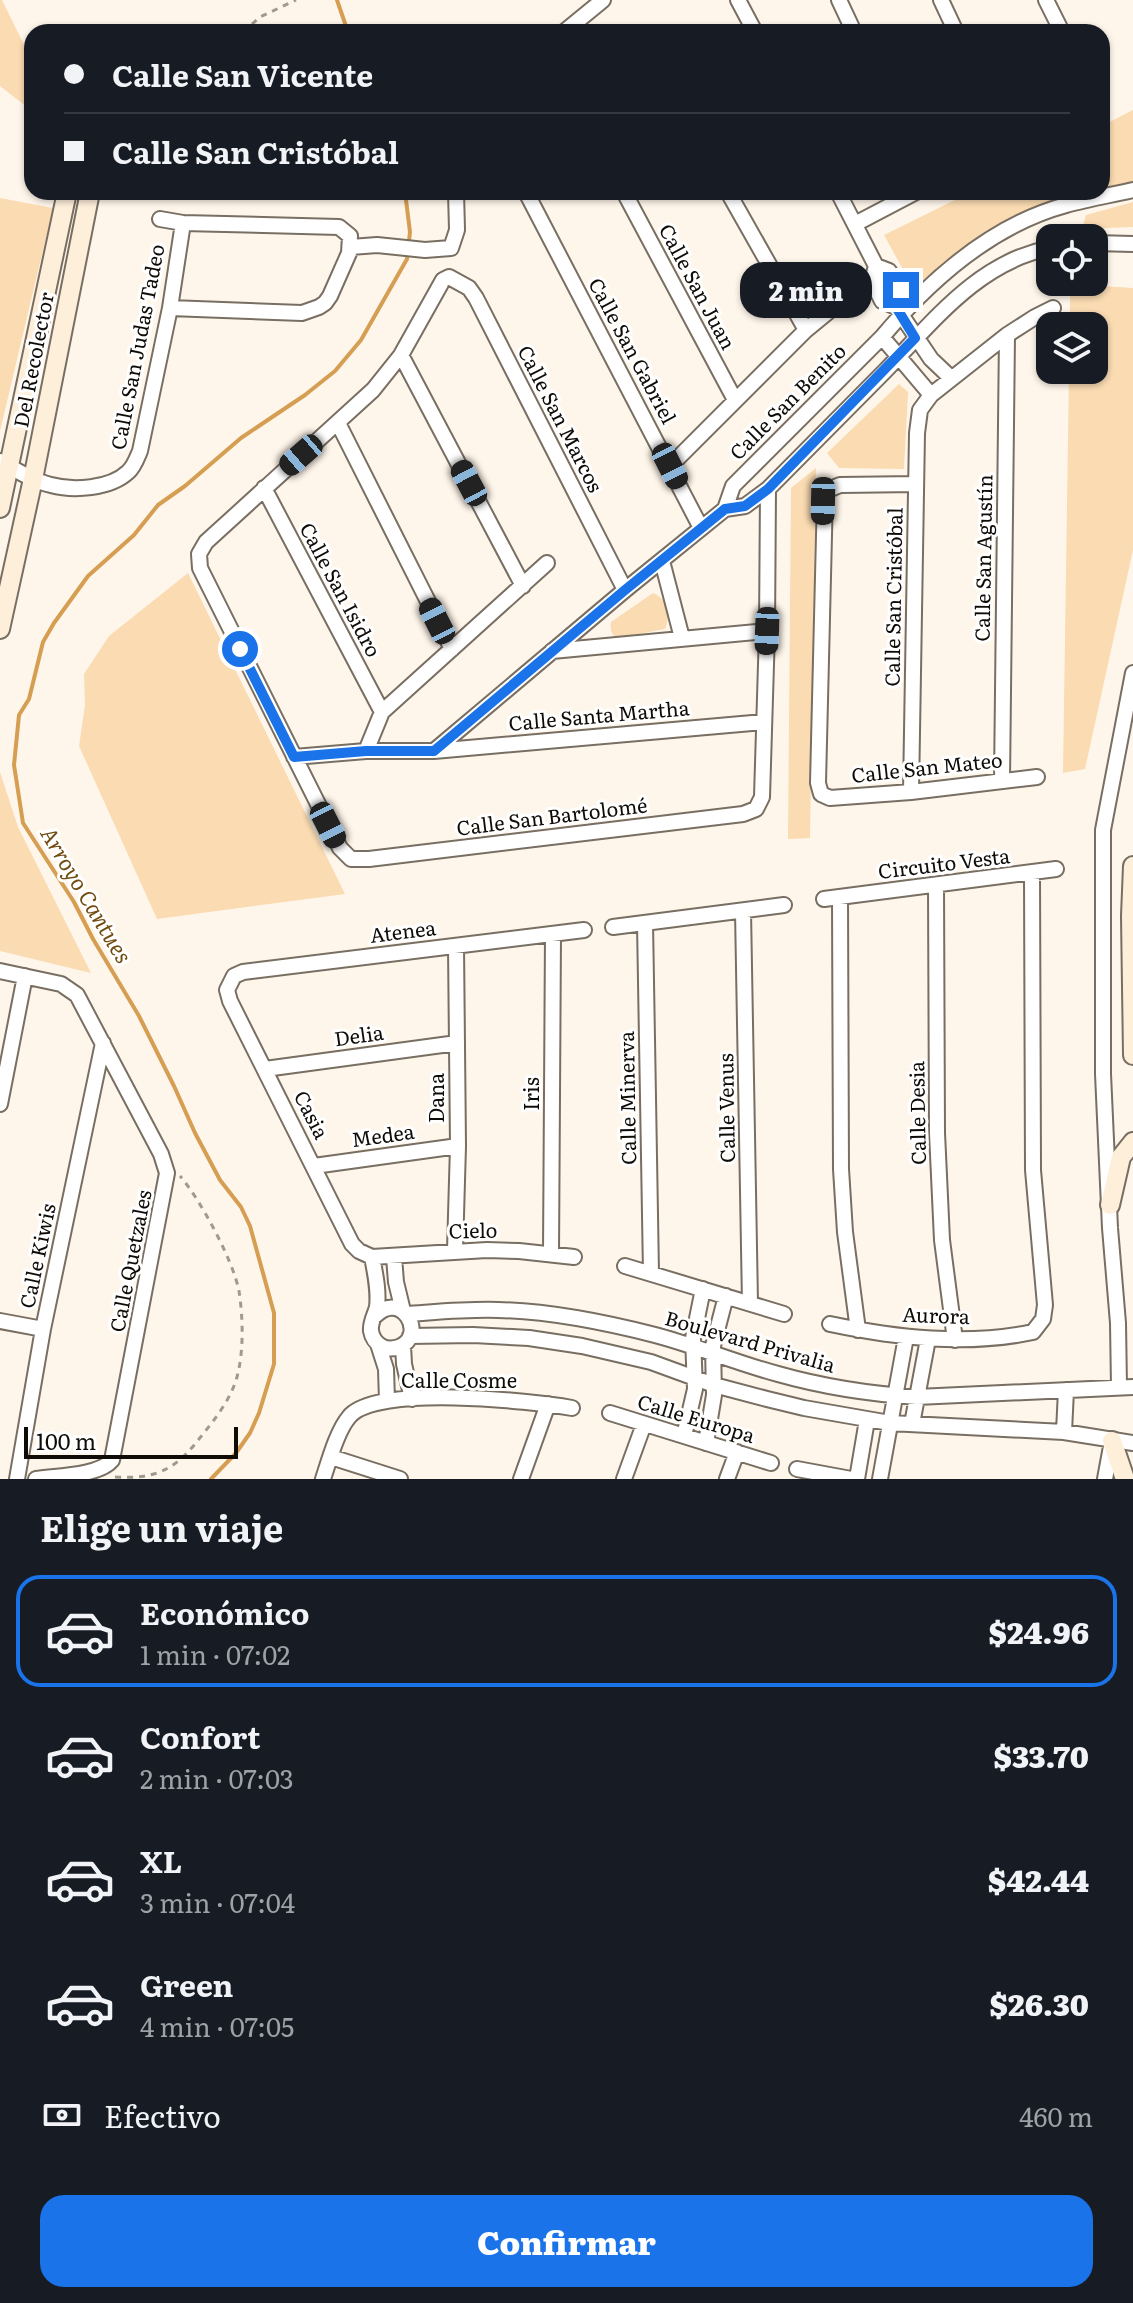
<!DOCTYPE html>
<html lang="es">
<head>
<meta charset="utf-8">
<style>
	:root { --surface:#171b24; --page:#20242c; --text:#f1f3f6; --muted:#9ea1a6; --line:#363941; --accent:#1a73e8 }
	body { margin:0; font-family:Literata,serif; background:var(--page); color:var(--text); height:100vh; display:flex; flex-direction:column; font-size:30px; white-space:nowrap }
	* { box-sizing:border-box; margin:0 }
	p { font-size:26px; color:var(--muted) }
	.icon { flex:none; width:44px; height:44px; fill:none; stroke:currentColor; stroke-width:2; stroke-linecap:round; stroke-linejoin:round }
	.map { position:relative; height:1479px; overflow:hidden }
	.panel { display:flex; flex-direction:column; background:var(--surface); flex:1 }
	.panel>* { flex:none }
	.hud { position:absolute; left:24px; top:24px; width:1086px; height:176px; border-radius:24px; box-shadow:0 2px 6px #0004; display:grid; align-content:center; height:176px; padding:0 40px; background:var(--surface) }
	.controls { position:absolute; left:1036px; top:224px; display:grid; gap:16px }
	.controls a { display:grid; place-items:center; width:72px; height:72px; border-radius:16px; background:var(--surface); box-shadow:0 2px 6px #0004; font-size:40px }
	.scale { position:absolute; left:24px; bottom:20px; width:214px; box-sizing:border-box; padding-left:8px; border:4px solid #0f0b07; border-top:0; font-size:22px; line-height:28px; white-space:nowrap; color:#0f0b07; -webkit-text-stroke:6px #fff; paint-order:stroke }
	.end { position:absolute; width:36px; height:36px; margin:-18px; border:10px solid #1a73e8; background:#fff; box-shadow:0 0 0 4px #fff }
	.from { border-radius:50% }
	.bubble { position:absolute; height:56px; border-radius:24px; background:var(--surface); box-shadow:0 2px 6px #0004; font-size:26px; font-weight:800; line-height:56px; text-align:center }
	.car { position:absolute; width:24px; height:48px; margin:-24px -12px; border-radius:10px; box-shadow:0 0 6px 2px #0007; background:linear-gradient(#222 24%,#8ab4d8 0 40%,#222 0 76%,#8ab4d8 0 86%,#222 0) }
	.hud b { display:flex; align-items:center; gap:28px; height:76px; font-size:30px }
	.hud b+b { border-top:2px solid var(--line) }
	.hud i { width:20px; height:20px; background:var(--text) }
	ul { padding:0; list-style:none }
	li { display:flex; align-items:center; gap:24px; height:112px; margin:0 16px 12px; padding:0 24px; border:4px solid transparent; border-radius:24px }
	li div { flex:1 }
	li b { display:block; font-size:30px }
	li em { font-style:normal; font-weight:800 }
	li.current { border-color:var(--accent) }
	li>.icon { width:72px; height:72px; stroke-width:1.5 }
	h2 { padding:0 40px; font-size:36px; line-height:96px }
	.pay { display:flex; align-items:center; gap:20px; height:88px; padding:0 40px; font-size:30px }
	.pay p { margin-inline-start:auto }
	.primary-button { display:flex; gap:16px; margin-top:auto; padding:16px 40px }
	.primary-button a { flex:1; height:92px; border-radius:24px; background:var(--accent); color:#fff; font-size:32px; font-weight:800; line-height:92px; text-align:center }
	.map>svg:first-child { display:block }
</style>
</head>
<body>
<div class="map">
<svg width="1133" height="1479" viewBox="0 0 1133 1479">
	<rect width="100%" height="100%" fill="#fff6eb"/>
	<!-- green -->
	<path fill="#fadbb2" d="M0,0H2L32,61V111L0,86Z
		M1133,110V181L1102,190V126Z
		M971,192H1096L985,231L926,281L911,284L884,235Z
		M0,198L53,208L0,431Z
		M1133,202V227L1082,229L1086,215Z
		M1070,284L1133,288V550L1085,769L1063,773L1069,370H1094V326H1070Z
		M899,384L908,392L904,469L839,468L827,453Z
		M816,468L810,838L788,839L791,488Z
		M188,573L345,894L157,919L79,746L85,705L84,674L109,636Z
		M653,593C668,599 671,615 665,629L618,638C611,636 610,629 611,622Z
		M0,772L18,827L91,973L0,951Z"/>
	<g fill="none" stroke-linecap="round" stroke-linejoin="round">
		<!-- stream -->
		<path stroke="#d59e52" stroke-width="4" d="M337,0L348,32
			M211,1479L236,1453L250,1433L259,1413L274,1364V1313L250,1226L241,1207L220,1180L195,1133L174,1086L139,1016L93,939L74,902L23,823L14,765L19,715L29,699L43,642L54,623L88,576L134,535L158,505L185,486L241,438L305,395L335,371L361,340L407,259L410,232L405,192"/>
		<defs>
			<path id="street" d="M738,0L755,32
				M839,0L854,32
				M941,0L956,32
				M1046,0L1062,32
				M564,32L603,0
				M526,192L701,528
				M624,192L735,400
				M728,192L806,330
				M838,192L876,266L872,281L882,301L896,307L931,359L951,378
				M160,219L183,223L339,227L350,236L349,253L330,296L325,303L319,307L302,313L170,308
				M855,224L916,192
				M1094,243L1133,244
				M351,247L377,245L425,250L451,248L457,230L456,192
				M876,266L889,271L901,290L896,307
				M882,337L931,395
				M401,355L523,586
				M338,423L452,649
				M0,461C16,470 33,481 51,485C73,491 110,489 128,472C134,467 137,458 140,451L170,308L183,223
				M670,466L806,330L834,307
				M916,484L840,485L828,490L825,494L818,783L821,794L830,798L911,792L1037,777
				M264,488L382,712
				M725,509L733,486L882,337C930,280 992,225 1066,205C1088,199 1111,195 1133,190
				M662,561L682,638
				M625,590L476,298L469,288L449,277L443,280L401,355L373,390L206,542L199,554L200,568L340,848L351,859H369L743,814L756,809L762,797L767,631L768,489
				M552,651L767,631
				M366,751L382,712L547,563
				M434,751L625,590L725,509L745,506L768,489C807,450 846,410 885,371C933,322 978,262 1050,248
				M294,757L366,751H434L764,722
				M1002,781L1007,335
				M911,792L917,433L920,410L931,395L1007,335L1035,317L1053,308
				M936,885L937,1133L942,1240L955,1340
				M840,897L841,1169L845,1232L858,1330
				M824,899L1056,869
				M743,911L750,1303
				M645,923L651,1273
				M613,927L784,905
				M0,971L61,984L77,995L161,1154L167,1173L112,1460C99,1476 56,1476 36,1479
				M265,1069L457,1043
				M0,1104L25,976
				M314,1166L458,1146
				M455,1250L458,1146L456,946
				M551,1254L553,935
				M372,1257C375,1273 379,1290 377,1307C375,1315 370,1322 371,1331C372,1337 376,1343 381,1346C386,1349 393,1349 399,1347C428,1335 401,1289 375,1316
				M394,1257L396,1282L403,1311
				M574,1257L519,1251L487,1250L372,1257L359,1251L352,1244L230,1001L227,990L234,976L243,972L584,930
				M625,1266L784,1314
				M406,1314C437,1312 467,1309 498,1310C551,1311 604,1322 655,1335C697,1346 736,1363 778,1374C824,1387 870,1394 917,1397L1133,1387
				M0,1321L43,1329
				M830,1324C897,1338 966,1346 1033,1332L1043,1319L1045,1305L1033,1170L1032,873
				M410,1336L473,1335L529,1338L582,1346L651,1362L714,1385L767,1399L804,1408L890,1423L1064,1432L1133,1443
				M378,1344L386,1369L387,1401
				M403,1345L404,1364L412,1399
				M1119,1387L1118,1323L1110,1228L1103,1074V830L1133,673
				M610,1413L771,1463
				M912,1424L928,1339
				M1064,1432L1066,1390
				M684,1436L695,1389L693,1338L703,1289
				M706,1443L714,1395L713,1346L726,1296
				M331,1457L400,1479
				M797,1469L851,1479
				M17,1479L43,1329L103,1043
				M323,1479C329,1461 337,1431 349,1417C375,1384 531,1401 572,1408
				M521,1479L548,1404
				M624,1479L644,1424
				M727,1479L737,1452
				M857,1479L867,1420
				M880,1479L906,1337
				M1105,1479L1112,1441"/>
			<path id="secondary" d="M0,508L67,192
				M0,629L33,479L90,192
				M1133,866L1131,916L1133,1055
				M1110,1205L1121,1157L1133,1142
				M1112,1441L1125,1479"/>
		</defs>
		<!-- street casing -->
		<use href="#street" stroke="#786e62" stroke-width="18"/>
		<!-- secondary casing -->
		<use href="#secondary" stroke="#786e62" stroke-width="22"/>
		<!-- path -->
		<path stroke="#a09991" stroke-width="3" stroke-dasharray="6 6" stroke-linecap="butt" d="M243,32L260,17L296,0
			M115,1477C152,1479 172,1472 195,1444C211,1424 230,1402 237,1377C244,1351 243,1317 239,1291C233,1260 200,1199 180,1176"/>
		<!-- street -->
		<use href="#street" stroke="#fff" stroke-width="14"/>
		<!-- secondary -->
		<use href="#secondary" stroke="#feefdb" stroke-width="18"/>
	</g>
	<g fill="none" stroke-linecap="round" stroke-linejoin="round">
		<!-- route -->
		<path stroke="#1a73e8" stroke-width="10" d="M240,649L294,757L366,751H434L625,590L725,509L745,506L768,489L915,338L896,307L901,290"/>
	</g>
	<g text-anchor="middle" stroke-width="6" stroke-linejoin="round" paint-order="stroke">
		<!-- street labels -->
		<g font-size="20" fill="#0f0b07" stroke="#fff">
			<text transform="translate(697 287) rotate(62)" y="7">Calle San Juan</text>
			<text transform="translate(138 347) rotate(-79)" y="7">Calle San Judas Tadeo</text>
			<text transform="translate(632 351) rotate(62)" y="7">Calle San Gabriel</text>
			<text transform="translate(34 360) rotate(-79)" y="7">Del Recolector</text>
			<text transform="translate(788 402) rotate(-45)" y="7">Calle San Benito</text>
			<text transform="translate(560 419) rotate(63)" y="7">Calle San Marcos</text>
			<text transform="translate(984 558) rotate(-89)" y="7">Calle San Agustín</text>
			<text transform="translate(340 590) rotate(62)" y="7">Calle San Isidro</text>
			<text transform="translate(894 597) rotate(-89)" y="7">Calle San Cristóbal</text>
			<text transform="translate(599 716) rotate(-5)" y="7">Calle Santa Martha</text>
			<text transform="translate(927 768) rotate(-6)" y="7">Calle San Mateo</text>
			<text transform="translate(552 817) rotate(-7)" y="7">Calle San Bartolomé</text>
			<text transform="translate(944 864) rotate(-7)" y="7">Circuito Vesta</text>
			<text transform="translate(403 932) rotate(-7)" y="7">Atenea</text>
			<text transform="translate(359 1036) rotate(-8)" y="7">Delia</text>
			<text transform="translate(532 1094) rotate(-90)" y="7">Iris</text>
			<text transform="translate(437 1098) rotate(-90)" y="7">Dana</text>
			<text transform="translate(628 1098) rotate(-91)" y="7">Calle Minerva</text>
			<text transform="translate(727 1108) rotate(-91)" y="7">Calle Venus</text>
			<text transform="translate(918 1113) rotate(-91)" y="7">Calle Desia</text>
			<text transform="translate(311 1115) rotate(63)" y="7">Casia</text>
			<text transform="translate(383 1136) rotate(-8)" y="7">Medea</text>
			<text transform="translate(473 1231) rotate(-1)" y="7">Cielo</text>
			<text transform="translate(38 1256) rotate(-78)" y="7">Calle Kiwis</text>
			<text transform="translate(131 1261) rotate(-79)" y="7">Calle Quetzales</text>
			<text transform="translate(936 1316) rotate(2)" y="7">Aurora</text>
			<text transform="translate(750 1342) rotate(16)" y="7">Boulevard Privalia</text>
			<text x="459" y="1388">Calle Cosme</text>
			<text transform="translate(696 1419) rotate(17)" y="7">Calle Europa</text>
		</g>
		<!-- water labels -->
		<g font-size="22" font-style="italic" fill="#714c11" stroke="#fff">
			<text transform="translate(86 895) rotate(59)" y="8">Arroyo Cantues</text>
		</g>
	</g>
</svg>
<div class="controls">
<a><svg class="icon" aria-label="locate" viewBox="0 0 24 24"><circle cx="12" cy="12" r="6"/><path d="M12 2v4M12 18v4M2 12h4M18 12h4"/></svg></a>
<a><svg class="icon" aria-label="layers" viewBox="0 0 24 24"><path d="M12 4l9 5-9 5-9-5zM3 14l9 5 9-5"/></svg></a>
</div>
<div class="scale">100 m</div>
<i class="end from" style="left:240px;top:649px"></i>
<i class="end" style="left:901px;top:290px"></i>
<div class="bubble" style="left:740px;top:262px;width:132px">2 min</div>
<i class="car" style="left:301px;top:455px;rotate:229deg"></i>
<i class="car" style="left:670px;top:466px;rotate:153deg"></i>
<i class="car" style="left:469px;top:483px;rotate:332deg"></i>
<i class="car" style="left:823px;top:501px;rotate:181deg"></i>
<i class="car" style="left:437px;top:621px;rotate:333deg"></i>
<i class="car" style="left:767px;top:631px;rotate:182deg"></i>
<i class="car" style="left:328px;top:825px;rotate:153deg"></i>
<div class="hud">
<b><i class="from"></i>Calle San Vicente</b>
<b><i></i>Calle San Cristóbal</b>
</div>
</div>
<section class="panel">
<h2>Elige un viaje</h2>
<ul>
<li class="current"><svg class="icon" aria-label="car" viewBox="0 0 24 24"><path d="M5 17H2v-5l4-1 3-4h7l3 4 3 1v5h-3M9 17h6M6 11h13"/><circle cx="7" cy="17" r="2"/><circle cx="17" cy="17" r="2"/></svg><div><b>Económico</b><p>1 min · 07:02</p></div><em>$24.96</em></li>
<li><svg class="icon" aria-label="car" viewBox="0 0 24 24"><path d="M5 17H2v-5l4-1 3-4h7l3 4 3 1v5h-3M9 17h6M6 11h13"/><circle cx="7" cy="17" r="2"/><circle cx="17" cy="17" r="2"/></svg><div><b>Confort</b><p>2 min · 07:03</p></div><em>$33.70</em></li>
<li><svg class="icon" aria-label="car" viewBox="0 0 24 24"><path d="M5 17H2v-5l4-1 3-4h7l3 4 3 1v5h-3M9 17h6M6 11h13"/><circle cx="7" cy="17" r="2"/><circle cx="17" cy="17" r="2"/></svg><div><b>XL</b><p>3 min · 07:04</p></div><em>$42.44</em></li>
<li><svg class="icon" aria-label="car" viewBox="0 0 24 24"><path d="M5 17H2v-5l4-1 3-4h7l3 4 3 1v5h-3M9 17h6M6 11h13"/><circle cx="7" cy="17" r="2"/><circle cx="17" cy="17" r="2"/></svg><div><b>Green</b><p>4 min · 07:05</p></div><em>$26.30</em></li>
</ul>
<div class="pay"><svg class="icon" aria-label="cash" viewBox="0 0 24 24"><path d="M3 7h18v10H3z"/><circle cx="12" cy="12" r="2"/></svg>Efectivo<p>460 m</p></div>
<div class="primary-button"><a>Confirmar</a></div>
</section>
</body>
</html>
